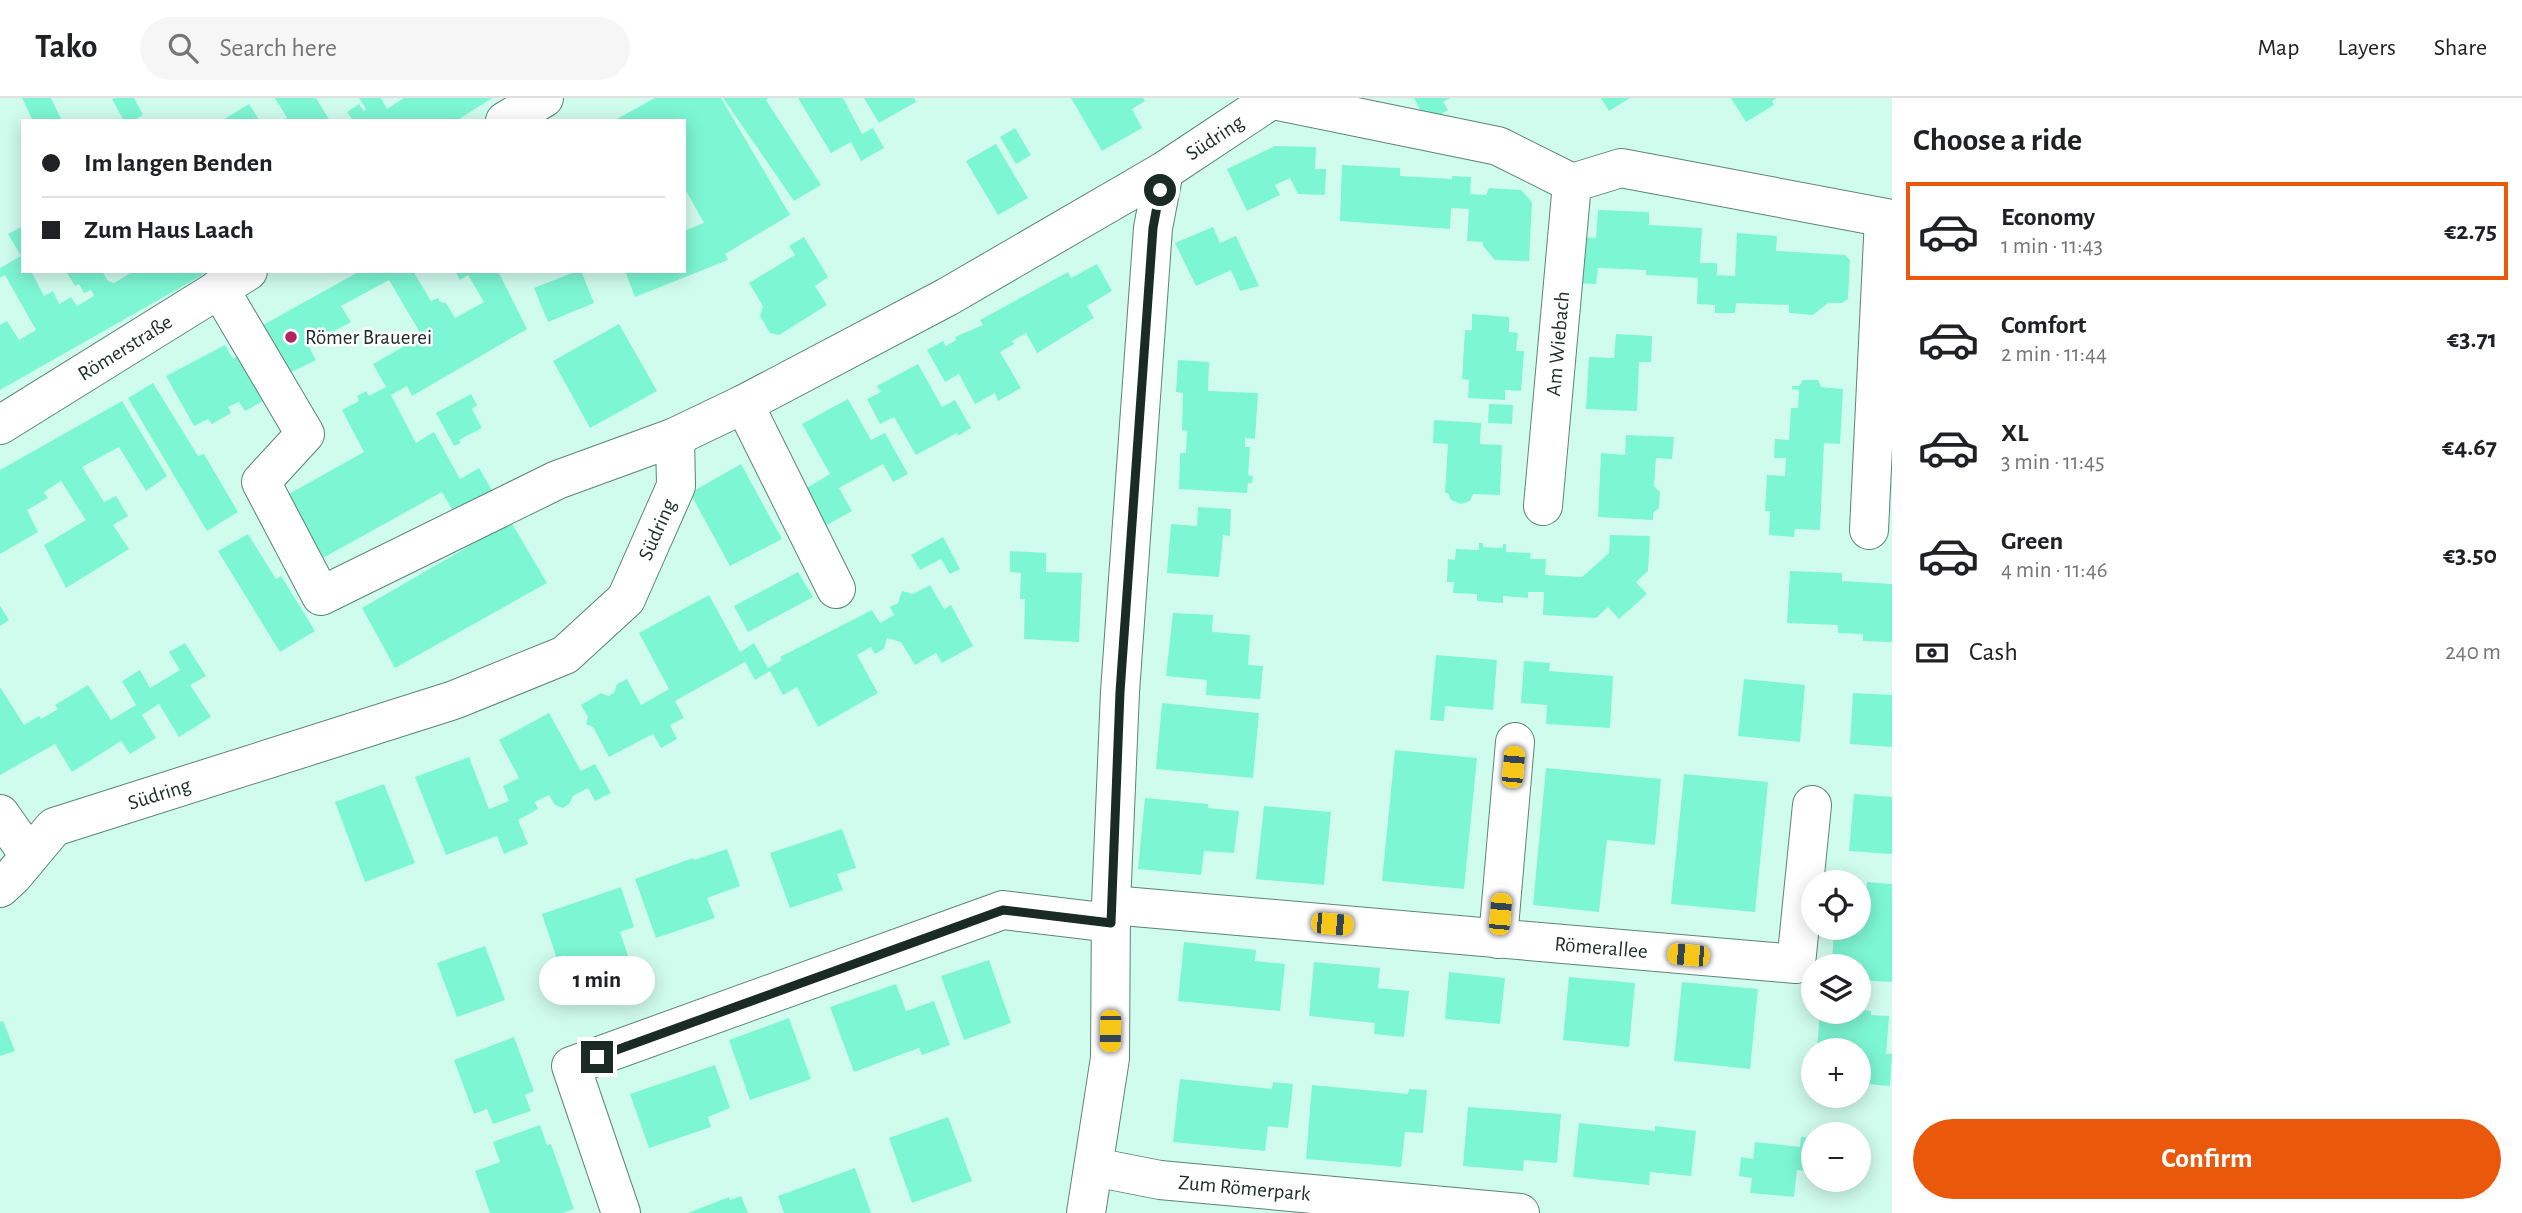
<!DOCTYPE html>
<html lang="en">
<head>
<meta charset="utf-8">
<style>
	:root { --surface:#fff; --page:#f6f6f6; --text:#202124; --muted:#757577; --line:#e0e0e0; --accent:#ea580c }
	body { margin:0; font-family:"Alegreya Sans",sans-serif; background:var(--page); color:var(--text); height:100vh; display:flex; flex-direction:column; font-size:26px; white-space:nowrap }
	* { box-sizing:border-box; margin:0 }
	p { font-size:23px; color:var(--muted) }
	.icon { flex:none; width:38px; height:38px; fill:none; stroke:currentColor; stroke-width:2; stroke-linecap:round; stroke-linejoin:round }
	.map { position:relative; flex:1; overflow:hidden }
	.details { display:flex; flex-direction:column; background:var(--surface); width:630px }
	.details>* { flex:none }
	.top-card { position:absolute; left:21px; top:21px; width:665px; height:154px; border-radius:0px; box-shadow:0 4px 18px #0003; display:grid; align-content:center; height:154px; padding:0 21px; background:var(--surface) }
	.controls { position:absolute; left:1801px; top:772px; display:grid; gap:14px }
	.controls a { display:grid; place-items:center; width:70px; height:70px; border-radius:50%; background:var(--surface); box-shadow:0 4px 18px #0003; font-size:35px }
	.end { position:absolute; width:32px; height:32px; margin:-16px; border:9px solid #1a2b26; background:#fff; box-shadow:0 0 0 4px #fff }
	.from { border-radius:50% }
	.bubble { position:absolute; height:49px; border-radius:24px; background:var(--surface); box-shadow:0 4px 18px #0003; font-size:23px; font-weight:700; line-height:49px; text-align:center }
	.car { position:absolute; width:21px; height:42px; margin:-21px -10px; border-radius:9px; box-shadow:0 0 5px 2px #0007; background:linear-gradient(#f5c518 24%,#345 0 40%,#f5c518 0 76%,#345 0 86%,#f5c518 0) }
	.top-card b { display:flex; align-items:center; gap:24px; height:66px; font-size:26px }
	.top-card b+b { border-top:2px solid var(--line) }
	.top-card i { width:18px; height:18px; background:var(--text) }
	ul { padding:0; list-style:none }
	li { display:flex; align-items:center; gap:21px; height:98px; margin:0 14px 10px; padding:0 7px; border:4px solid transparent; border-radius:0px }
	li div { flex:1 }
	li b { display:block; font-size:26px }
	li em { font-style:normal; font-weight:700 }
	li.selected { border-color:var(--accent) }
	li>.icon { width:63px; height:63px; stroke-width:1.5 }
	h2 { padding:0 21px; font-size:32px; line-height:84px }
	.pay { display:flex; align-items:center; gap:18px; height:77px; padding:0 21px; font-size:26px }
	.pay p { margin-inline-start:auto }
	.button { display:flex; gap:14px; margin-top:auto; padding:14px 21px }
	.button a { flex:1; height:80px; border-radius:42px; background:var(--accent); color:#fff; font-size:28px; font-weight:700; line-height:80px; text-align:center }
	header { display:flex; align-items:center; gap:42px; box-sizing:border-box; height:98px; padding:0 35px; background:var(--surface); border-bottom:2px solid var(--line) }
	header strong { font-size:33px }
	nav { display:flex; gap:38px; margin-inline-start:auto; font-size:24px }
	.search { width:490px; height:63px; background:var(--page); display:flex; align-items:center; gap:18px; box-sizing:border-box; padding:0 24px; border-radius:38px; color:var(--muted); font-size:26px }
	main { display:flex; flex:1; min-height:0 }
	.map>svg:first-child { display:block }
</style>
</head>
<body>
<header>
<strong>Tako</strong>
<div class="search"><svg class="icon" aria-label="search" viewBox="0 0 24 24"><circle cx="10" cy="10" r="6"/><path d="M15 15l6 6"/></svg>Search here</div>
<nav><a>Map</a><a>Layers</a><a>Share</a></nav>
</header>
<main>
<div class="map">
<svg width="1892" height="1115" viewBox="0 0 1892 1115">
	<rect width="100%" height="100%" fill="#d0fced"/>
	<!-- building -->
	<path fill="#7df6d3" d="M22,0H51L62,23H33Z
		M115,0H134L143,17L132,23H124L112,1Z
		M275,0H316L330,23H282L287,20Z
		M359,0H381L387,11L404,0H492L456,23H349L352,21L347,14L359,6L364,13L366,11Z
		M655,0H721L790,117L725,156L728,162L635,199L625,173H684V133L704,125L684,89V23H613Z
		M723,0H768L766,2L821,87L794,103Z
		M798,0H843L862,36L873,30L884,50L861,63L851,44L831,55Z
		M864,0H914L916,4L879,25Z
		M1071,0H1143L1145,3L1132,11L1142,30L1102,53Z
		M1414,0H1450L1443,4L1448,12L1432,22L1427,12L1422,15Z
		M1601,0H1630L1609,13Z
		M1731,0H1777L1772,3L1774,7L1746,24Z
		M249,6L260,23H221Z
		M1015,30L1031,57L1016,66L1000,39Z
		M996,46L1028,100L998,117L966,63Z
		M1275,48L1316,49L1315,71H1326L1325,97L1298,96L1290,80L1275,87L1280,97L1247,113L1227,71Z
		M1342,67L1400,70V78L1452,81V78L1471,79L1470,96L1486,97L1489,90L1521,92L1532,104L1529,163L1495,162L1483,148V144L1467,143L1469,111L1451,110L1450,131L1340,123Z
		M1598,112L1649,114V127L1702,130L1700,165H1717V177L1735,178L1737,135L1777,138L1776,153L1845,157L1850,162L1848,201L1842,205H1828L1813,217L1789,215V207L1736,205L1735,215H1715V207L1697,206L1698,180L1646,177V172L1598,170L1596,186L1577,185L1580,139L1596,140Z
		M23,128V173H31L44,198L53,193L59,206L71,199L77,208L94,198L91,192L84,195L79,186L75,188L66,173H102L108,183L114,185L134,173H202L204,176L0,292V227L7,223L19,242L36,232L5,177L0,180V170L21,158L8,136Z
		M1213,129L1220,145L1236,138L1259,188L1240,193L1231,172L1196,188L1175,145Z
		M804,139L828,179L815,188L827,207L779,237L770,235L760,218L763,208L749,185L795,157L789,148Z
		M1097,166L1112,193L1087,208L1094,220L1037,255L1026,235L1012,243L1014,246L1000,254L1021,290L998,303L995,295L975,306L959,276L945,284L927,252L943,243L946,248L956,242L955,239L983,227L980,222L1068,174L1071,180Z
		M360,173H413L431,203L438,200L440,204L446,205L455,220L484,204L468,177L460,182L455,173H498L527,231L412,298L407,288L391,297L416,345L434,334L460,381L479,370L493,394L453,413L442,394L323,460L287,397L364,354L342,312L359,303L357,298L366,293L369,298L386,289L373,266L422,238L389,182L341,208L351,224L308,247L316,262L281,279L256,231Z
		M577,173H581L594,205L548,224L534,190Z
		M1472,216L1509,219V234L1518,235L1516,253H1524L1521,293L1505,292V302L1468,300L1469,282L1462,281L1465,232H1472Z
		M619,226L657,293L590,330L553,263Z
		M1616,236L1652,238L1651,264H1639L1637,313L1586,311L1589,259L1614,260Z
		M225,247L233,261L241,257L267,301L245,313L239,304L228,309L231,315L212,326L208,321L194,328L166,278Z
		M1178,262L1209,264L1208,293L1258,295L1255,341L1245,340V349H1250L1248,377L1253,378L1252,385H1248L1247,395L1179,391L1180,355H1186L1187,333L1182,332L1183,295L1176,294Z
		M918,266L942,309L955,302L971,330L958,338L957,335L916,357L894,319L880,326L867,301L881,294L877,288Z
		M1803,282H1818L1821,289L1843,291L1840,346L1824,345L1820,432L1795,431L1794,439L1769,437L1770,413H1765L1767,377L1785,378L1786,360H1774L1775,341L1789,342L1791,310H1798L1799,292L1792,291V288H1799Z
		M153,285L198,358L204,356L238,414L207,433L128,300Z
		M471,296L477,307L472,311L482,330L459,342L461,345L454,348L436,315Z
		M848,301L871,342L885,335L908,376L893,384L883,366L839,390L852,413L825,428L805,391L830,376L802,326Z
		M122,303L167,378L146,393L119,349L82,369L104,404L116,398L128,418L113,427L129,451L66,490L44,447L86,422L61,383L44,394L48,400L27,412L38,434L0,456V372Z
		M1489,306L1513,307L1512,326L1488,325Z
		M1434,322L1481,325L1480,346L1502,347L1500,397L1473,396L1470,403L1461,406L1451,402L1448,395H1445L1448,346L1433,345Z
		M1626,337L1674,339L1672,361L1656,360L1654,388L1660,394L1659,410L1653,415V422L1598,419L1601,355L1625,357Z
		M741,366L782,441L730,468L690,395Z
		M1198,409L1231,411L1230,438L1223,437L1219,479L1167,475L1171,426L1197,428Z
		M511,424L547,485L395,570L362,510Z
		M248,436L276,481L281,478L315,533L280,554L218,453Z
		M1610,437L1650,438L1648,473L1636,484L1647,496L1619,521L1608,509L1596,520L1543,517L1544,494H1528V500L1503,498V505L1477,503V496L1453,495L1454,484H1447L1448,461L1455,462L1456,451L1479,452V445H1483V449L1503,450V446H1506V454L1531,455L1530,461H1546L1545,477L1582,479L1609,455Z
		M943,439L960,471L950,476L941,461L920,472L911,457Z
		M1010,453L1046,455V474L1082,475L1079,544L1024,541L1025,501H1020L1021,475L1010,474Z
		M1790,473L1842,475V483L1892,486V544L1863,543V536L1838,535V527L1787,525Z
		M798,474L813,499L748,534L734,508Z
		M930,487L944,511L951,507L973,548L942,565L936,555L915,567L901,544L887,540L884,551L875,556L871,549L857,557L878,595L818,629L797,589L783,597L770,573L755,582L745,564L675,603L684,620L670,627L677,641L661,650L653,636L609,659L593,629L586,626L588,619L581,607L601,595L608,598L614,595L617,586L627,581L641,607L669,591L639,535L709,497L740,554L754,545L768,570L782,562L780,559L872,512L880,525L894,517L890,509L898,505L902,493L913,496Z
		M0,508L9,522L0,528Z
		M1173,515L1213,517L1212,534L1250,537L1248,567L1263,568L1260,601L1206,597L1207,582L1166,578Z
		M185,545L206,578L190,587L211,619L179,639L159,606L142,617L156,640L130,656L121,643L72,674L55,646L0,677V589L24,627L39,618L41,621L58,611L55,607L88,587L111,622L136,607L122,583L140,572L150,590L180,572L169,554Z
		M1436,557L1497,562L1493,612L1445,608L1444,623L1430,622Z
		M1524,563L1550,565L1549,573L1613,578L1610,630L1546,626L1547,607L1521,605Z
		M1744,581L1805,587L1800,644L1738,638Z
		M1853,595L1892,597V649L1850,646Z
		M1162,605L1259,615L1253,680L1156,671Z
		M549,615L581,673L595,666L611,695L595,703L588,690L573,698L570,705L563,710L555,707L549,697L535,704L538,711L518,722L528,746L504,756L497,738L446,757L415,679L469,659L489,711L509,703L503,688L519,680L499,642Z
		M1395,652L1477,660L1464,791L1382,783Z
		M1546,670L1661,681L1655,747L1607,742L1599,814L1533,807Z
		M1684,676L1768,684L1755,814L1671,806Z
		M384,686L415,765L365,784L335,704Z
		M1854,696L1892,699V756L1849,753Z
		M1145,700L1208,706V710L1239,713L1234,755L1204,753L1201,777L1138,771Z
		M1264,708L1331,714L1324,787L1256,781Z
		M842,731L856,770L837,776L843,792L790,810L770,755Z
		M727,751L740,788L707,800L715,820L656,840L635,781L693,760L694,762Z
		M1867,784L1892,786V884L1858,882V868H1832L1834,830H1858V810H1865Z
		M621,789L634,829L620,834L631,867L566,888L542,816Z
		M1184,844L1256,852L1255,863L1285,866L1280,913L1178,903Z
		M485,848L505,902L457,919L437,865Z
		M989,862L1011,925L964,942L941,878Z
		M1314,864L1380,870L1378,890L1409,893L1404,939L1374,936L1375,925L1309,918Z
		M1449,874L1505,880L1500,926L1445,921Z
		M1569,879L1635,885L1629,949L1563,942Z
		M1682,884L1758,891L1750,971L1674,963Z
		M896,886L906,913L934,903L950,947L922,957L919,950L854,974L830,909Z
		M1858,912L1871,913V917L1889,918L1886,956H1892L1890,988L1858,985V952H1817L1820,914Z
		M789,920L811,981L750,1002L729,942Z
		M3,923L15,953L0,958V924Z
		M514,939L534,993L525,997L531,1013L493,1026L487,1011L474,1016L454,962Z
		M715,967L730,1010L708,1019L711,1029L649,1050L630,996Z
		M1180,981L1272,991L1273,984L1293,986L1288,1030L1268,1028L1265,1053L1173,1044Z
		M1312,987L1408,996L1409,991L1427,992L1423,1035L1405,1034L1401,1069L1306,1061Z
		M1468,1009L1561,1016L1557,1065L1524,1062L1523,1073L1463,1068Z
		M948,1019L972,1083L912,1105L889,1040Z
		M1579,1025L1655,1033V1028L1696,1033L1691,1078L1650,1074L1649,1087L1573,1079Z
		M540,1027L547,1047L551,1046L574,1111L563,1115H490L475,1073L500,1064L493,1044Z
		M1801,1039L1813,1040V1074L1797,1072L1794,1099L1750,1095L1752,1080L1739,1078L1741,1059L1753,1061L1755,1044L1800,1049Z
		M855,1070L871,1115H784L778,1098Z
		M741,1098L748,1115H688L729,1099L730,1102Z"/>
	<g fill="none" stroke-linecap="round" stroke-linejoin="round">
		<defs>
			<g id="minor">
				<path d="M1273,2L1498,48L1572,85L1621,70L1892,121"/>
				<path d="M505,23L544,0"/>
				<path d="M219,190L305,336L261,384L321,498L557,382L675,339"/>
				<path d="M744,306L836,491"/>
				<path id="s1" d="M0,327L248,173"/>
				<path id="s2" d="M1543,408L1572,85"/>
				<path d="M1869,432L1884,120"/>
				<path d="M0,716L29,757"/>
				<path id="s3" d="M0,790L13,778L54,729L454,602L565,557L626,501L676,388L675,339L744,306L947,199L1164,73L1274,0"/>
				<path id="s4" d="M1111,807L1796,866L1812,707"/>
				<path d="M1498,841L1515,644"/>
				<path id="s5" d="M1094,1069L1160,1082L1520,1115"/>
				<path d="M621,1115L571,968L1003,812L1111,825"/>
				<path d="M1086,1115L1110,960L1111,807L1120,594L1153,130L1164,73"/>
			</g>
		</defs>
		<!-- minor casing -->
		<use href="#minor" stroke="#5b8477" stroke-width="40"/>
		<!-- minor -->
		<use href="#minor" stroke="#fff" stroke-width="38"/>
	</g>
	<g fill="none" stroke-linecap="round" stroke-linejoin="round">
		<!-- route -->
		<path stroke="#1a2b26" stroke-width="9" d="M597,959L1003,812L1111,825L1120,594L1153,130L1160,92"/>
	</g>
	<!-- markers -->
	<circle fill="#b2245a" stroke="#fff" stroke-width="2.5" cx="291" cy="239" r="7"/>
	<g text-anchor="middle" stroke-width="5" stroke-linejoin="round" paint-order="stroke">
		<!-- street labels -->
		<g font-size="21" fill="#1a2b26" stroke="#fff">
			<text dy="7" stroke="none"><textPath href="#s3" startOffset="1494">Südring</textPath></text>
			<text dy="7" stroke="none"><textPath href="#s2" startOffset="163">Am Wiebach</textPath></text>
			<text dy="7" stroke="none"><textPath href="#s1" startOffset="147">Römerstraße</textPath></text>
			<text dy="7" stroke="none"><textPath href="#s3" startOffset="780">Südring</textPath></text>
			<text dy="7" stroke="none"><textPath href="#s3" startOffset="192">Südring</textPath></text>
			<text dy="7" stroke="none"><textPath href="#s4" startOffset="492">Römerallee</textPath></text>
			<text dy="7" stroke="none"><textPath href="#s5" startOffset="152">Zum Römerpark</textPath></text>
		</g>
		<!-- poi labels -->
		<g font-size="21" fill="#1a2b26" stroke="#fff" text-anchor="start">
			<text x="305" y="246">Römer Brauerei</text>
		</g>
	</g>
</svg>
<div class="controls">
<a><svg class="icon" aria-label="locate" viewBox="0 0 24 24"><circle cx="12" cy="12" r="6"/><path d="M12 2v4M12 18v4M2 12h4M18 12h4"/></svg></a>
<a><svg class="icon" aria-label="layers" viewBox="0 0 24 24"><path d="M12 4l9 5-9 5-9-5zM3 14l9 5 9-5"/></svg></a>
<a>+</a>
<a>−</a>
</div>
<i class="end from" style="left:1160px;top:92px"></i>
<i class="end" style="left:597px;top:959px"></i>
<div class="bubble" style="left:539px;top:858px;width:116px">1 min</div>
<i class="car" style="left:1513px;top:669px;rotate:5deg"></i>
<i class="car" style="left:1500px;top:816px;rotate:5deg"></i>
<i class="car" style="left:1332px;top:826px;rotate:95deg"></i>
<i class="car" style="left:1688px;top:857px;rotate:275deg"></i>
<i class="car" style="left:1110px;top:933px;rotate:181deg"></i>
<div class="top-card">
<b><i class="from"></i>Im langen Benden</b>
<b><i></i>Zum Haus Laach</b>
</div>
</div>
<section class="details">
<h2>Choose a ride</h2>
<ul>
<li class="selected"><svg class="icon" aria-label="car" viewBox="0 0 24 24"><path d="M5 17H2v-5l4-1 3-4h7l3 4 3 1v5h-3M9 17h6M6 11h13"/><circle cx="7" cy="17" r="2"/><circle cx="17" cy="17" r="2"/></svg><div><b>Economy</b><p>1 min · 11:43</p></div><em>€2.75</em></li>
<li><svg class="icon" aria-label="car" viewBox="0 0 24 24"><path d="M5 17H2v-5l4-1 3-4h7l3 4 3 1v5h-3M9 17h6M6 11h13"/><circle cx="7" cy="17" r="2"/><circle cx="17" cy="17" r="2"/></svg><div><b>Comfort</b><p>2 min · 11:44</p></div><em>€3.71</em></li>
<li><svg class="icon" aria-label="car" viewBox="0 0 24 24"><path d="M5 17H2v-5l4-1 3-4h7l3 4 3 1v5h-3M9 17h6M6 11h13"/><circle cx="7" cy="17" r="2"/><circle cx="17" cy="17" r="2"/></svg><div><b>XL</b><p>3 min · 11:45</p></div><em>€4.67</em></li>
<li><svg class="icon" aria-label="car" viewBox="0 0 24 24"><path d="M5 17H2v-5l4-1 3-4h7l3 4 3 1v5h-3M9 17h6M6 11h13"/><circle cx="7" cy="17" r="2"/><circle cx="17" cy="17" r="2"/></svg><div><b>Green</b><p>4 min · 11:46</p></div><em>€3.50</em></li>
</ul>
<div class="pay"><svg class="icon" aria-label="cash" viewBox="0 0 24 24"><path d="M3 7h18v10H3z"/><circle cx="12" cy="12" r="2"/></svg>Cash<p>240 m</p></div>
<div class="button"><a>Confirm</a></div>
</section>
</main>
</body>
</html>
